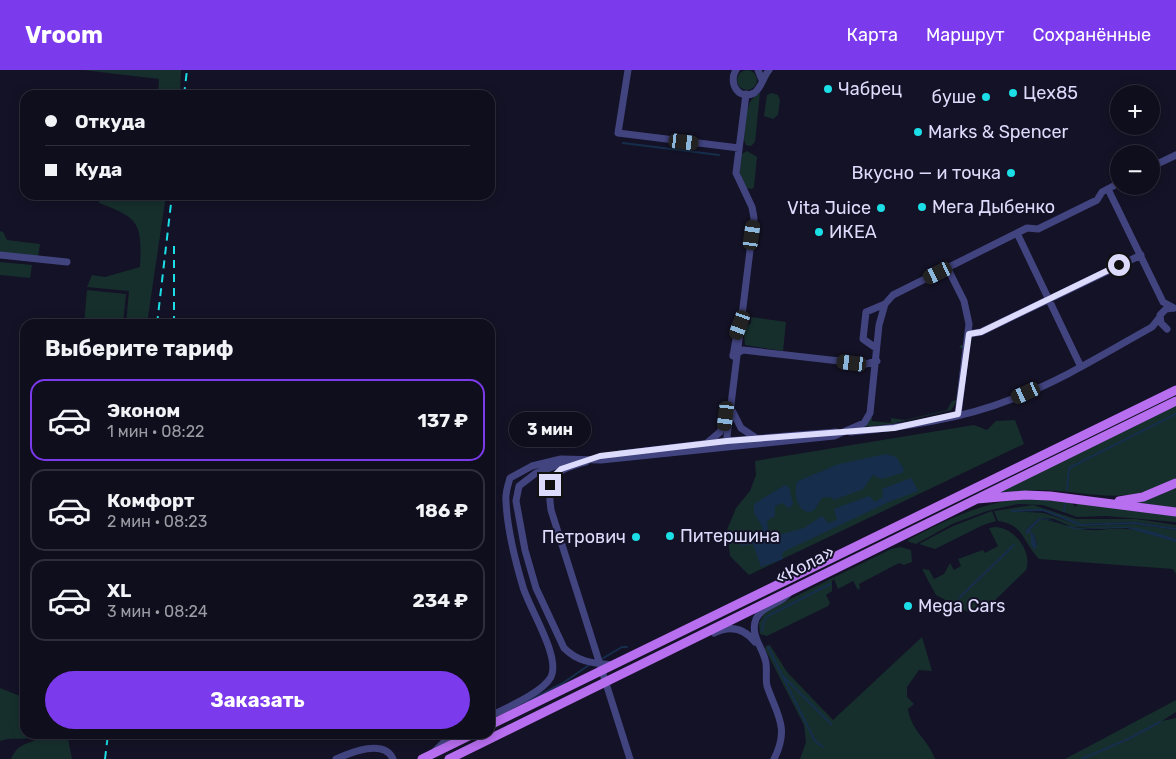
<!DOCTYPE html>
<html lang="ru">
<head>
<meta charset="utf-8">
<style>
	:root { --surface:#0f0e1c; --page:#181725; --text:#f1f3f6; --muted:#9b9ca3; --line:#2f2e3b; --accent:#7c3aed }
	body { margin:0; font-family:Rubik,sans-serif; background:var(--page); color:var(--text); height:100vh; display:flex; flex-direction:column; font-size:19px; white-space:nowrap }
	* { box-sizing:border-box; margin:0 }
	p { font-size:16px; color:var(--muted) }
	.icon { flex:none; width:28px; height:28px; fill:none; stroke:currentColor; stroke-width:2; stroke-linecap:round; stroke-linejoin:round }
	.map { position:relative; flex:1; overflow:hidden }
	.panel { position:absolute; left:20px; top:249px; width:475px; height:420px; display:flex; flex-direction:column; background:var(--surface); border-radius:15px; box-shadow:0 2px 12px #0003,0 0 0 1px var(--line) }
	.panel>* { flex:none }
	.hud { position:absolute; left:20px; top:20px; width:475px; height:110px; border-radius:15px; box-shadow:0 2px 12px #0003,0 0 0 1px var(--line); display:grid; align-content:center; height:110px; padding:0 25px; background:var(--surface) }
	.tools { position:absolute; left:1110px; top:15px; display:grid; gap:10px }
	.tools a { display:grid; place-items:center; width:50px; height:50px; border-radius:50%; background:var(--surface); box-shadow:0 2px 12px #0003,0 0 0 1px var(--line); font-size:25px }
	.end { position:absolute; width:22px; height:22px; margin:-11px; border:6px solid #dddbfb; background:#111; box-shadow:0 0 0 2px #111 }
	.from { border-radius:50% }
	.bubble { position:absolute; height:35px; border-radius:18px; background:var(--surface); box-shadow:0 2px 12px #0003,0 0 0 1px var(--line); font-size:16px; font-weight:700; line-height:35px; text-align:center }
	.car { position:absolute; width:15px; height:30px; margin:-15px -8px; border-radius:6px; box-shadow:0 0 4px 1px #0007; background:linear-gradient(#222 24%,#8ab4d8 0 40%,#222 0 76%,#8ab4d8 0 86%,#222 0) }
	.hud b { display:flex; align-items:center; gap:18px; height:48px; font-size:19px }
	.hud b+b { border-top:1px solid var(--line) }
	.hud i { width:12px; height:12px; background:var(--text) }
	ul { padding:0; list-style:none }
	li { display:flex; align-items:center; gap:15px; height:82px; margin:0 10px 8px; padding:0 15px; border:2px solid var(--line); border-radius:15px }
	li div { flex:1 }
	li b { display:block; font-size:19px }
	li em { font-style:normal; font-weight:700 }
	li.active { border-color:var(--accent) }
	li>.icon { width:45px; height:45px; stroke-width:1.5 }
	h2 { padding:0 25px; font-size:22px; line-height:60px }
	.button { display:flex; gap:10px; margin-top:auto; padding:10px 25px }
	.button a { flex:1; height:58px; border-radius:30px; background:var(--accent); color:#fff; font-size:20px; font-weight:700; line-height:58px; text-align:center }
	header { display:flex; align-items:center; gap:30px; box-sizing:border-box; height:70px; padding:0 25px; background:var(--accent); color:#fff }
	header strong { font-size:24px }
	nav { display:flex; gap:28px; margin-inline-start:auto; font-size:18px }
	.map>svg:first-child { display:block }
</style>
</head>
<body>
<header>
<strong>Vroom</strong>
<nav><a>Карта</a><a>Маршрут</a><a>Сохранённые</a></nav>
</header>
<div class="map">
<svg width="1176" height="689" viewBox="0 0 1176 689">
	<rect width="100%" height="100%" fill="#141226"/>
	<!-- green -->
	<path fill="#162f2d" d="M737 10a10 10 0 1 1 20 0a10 10 0 1 1-20 0Z
		M83,0H181L180,25H158L159,9Z
		M760,23L755,72L751,76L746,75L744,70C746,53 743,31 760,23Z
		M772,23L778,25L780,30L778,45L773,49L764,46L767,25Z
		M747,81L757,87L754,117L752,119L746,118L739,100L740,85Z
		M100,125H166L147,254H126L129,221L87,217L92,205L105,207L140,197C142,154 140,148 99,133Z
		M0,161L3,162L7,170L40,174L38,187L0,183Z
		M0,192L32,195L30,208L0,205Z
		M87,220L126,224L123,254H84Z
		M751,247L786,252L783,281L745,275L743,258L751,253Z
		M961,275H964L957,331L951,340L891,354L860,357L872,347V351L891,353V348L905,350L947,340L952,331L956,330L963,278H959Z
		M1176,335V408C1124,439 1091,420 1037,420C1026,420 1014,422 1002,423V420Z
		M1015,350L1024,374L749,505L730,486L727,460L736,438L750,421L756,405L755,391L974,355L987,360L996,351Z
		M1176,418V438L1138,433Z
		M1032,428L1071,432L1076,437L1077,433L1176,444V452L1106,446L1077,447L1043,435L1018,434L987,441L952,454L916,474L909,472L908,470C950,448 984,431 1032,428Z
		M1033,435L1076,449H1136L1176,455V458L1136,452L1081,454L1043,440L1012,441L1044,443L1082,456L1134,454L1176,460V469L1128,457L1105,459L1072,457L1054,449L1039,448L1025,461L1031,462L1033,479L1037,475L1034,465L1030,460L1040,449C1057,451 1072,459 1089,460C1102,461 1115,457 1128,459C1144,460 1160,467 1176,472V504L1173,499L1039,489C1023,473 1024,454 998,451L994,441Z
		M992,441L996,451L983,455L935,479L919,474L953,456Z
		M995,457C1014,457 1033,482 1026,500L983,542L970,543L936,525L922,499L929,500L934,509L944,504L950,493L954,500L961,496L958,489L983,480L985,483L998,476L989,458Z
		M900,477L911,480L912,492L904,495L899,493L859,514L860,518L858,520L853,511L838,519L834,509L832,511V521L826,525L830,533L828,536L767,566L760,564L759,553L766,541L891,479Z
		M922,567L932,601L919,600L907,617V627L914,634L908,639C911,661 928,669 935,689H800L806,672L804,655L765,579L766,576L770,575L787,602L833,650Z
		M0,618L25,628V664L40,665C22,672 14,666 0,671Z
		M1176,630V642L1162,651L1176,648V689H1065Z
		M44,664H67L72,689H11C20,669 32,676 44,664Z"/>
	<!-- water -->
	<path fill="#162e4c" d="M886,384L896,387L904,399L902,403L881,409L873,405L863,419L834,430L831,427L822,428C818,432 817,439 812,441C798,447 792,419 798,411L839,394Z
		M911,408L918,421L891,431L785,481L782,484L783,489L761,497L753,474L741,476L739,469L761,462L763,458L754,443V434L785,415L789,417L793,434L789,439L783,433L775,436V446L767,451L768,461L775,466L804,458L822,446L828,453L837,450L834,439L869,426L875,432L883,427L882,419Z
		M1039,448C1053,448 1060,455 1072,457C1091,460 1109,456 1127,457C1143,458 1161,464 1176,469V472L1127,458L1073,459L1054,451L1041,449L1030,460L1034,465L1037,476L1034,480L1031,474V462L1027,464L1025,461Z"/>
	<g fill="none" stroke-linecap="round" stroke-linejoin="round">
		<!-- stream -->
		<path stroke="#162e4c" stroke-width="2" d="M623,73L719,85
			M1067,420L1069,398L1176,344
			M1012,441L1043,440L1081,455L1135,453L1176,459
			M1064,441L1065,434
			M959,528L1014,475
			M762,561L764,551L768,546L830,514
			M768,577L815,671L823,677
			M600,590L622,577H627
			M784,607L831,654
			M526,632L563,613L589,595
			M1082,689L1128,669L1160,652"/>
		<!-- minor -->
		<path stroke="#424480" stroke-width="7" d="M628,0L618,63L739,78
			M736,0C728,12 738,31 754,23C761,19 763,7 769,0
			M758,0L762,10
			M1151,97L1176,85
			M1108,119L1163,232L1174,238
			M1017,163L1081,297
			M0,185L67,192
			M948,199L964,231L969,254L958,345
			M1167,259L1161,253L1160,245L1166,239L1173,238
			M969,264L981,262L1141,185
			M876,278L863,269L866,242L885,234
			M733,285L743,280L866,294L877,291
			M733,286L738,257
			M733,342L741,358L756,368
			M851,362C905,357 962,349 1012,329C1061,311 1107,282 1152,257L1160,247
			M707,373L720,362L727,346
			M726,375L754,148L752,137L736,103L746,24
			M620,384L727,371L836,362
			M586,392C554,401 546,404 551,440L630,689
			M570,393L558,395L536,403L519,416L516,431L525,480L536,518L564,578C579,593 594,593 614,595
			M714,563C730,555 744,558 755,572
			M490,646C506,638 542,623 551,607C561,587 529,538 523,517C515,490 507,459 506,431C505,423 508,415 510,408L532,396L561,389L601,390L834,366L864,353L870,343L879,255L885,234L893,225L1027,158L1038,159L1097,130L1102,122L1119,113
			M433,683L452,664
			M336,689C350,683 384,668 393,689
			M774,689C790,658 777,645 767,616C765,607 768,597 765,589C761,575 750,564 756,549C763,534 784,534 791,520"/>
		<!-- major -->
		<path stroke="#b76eef" stroke-width="9" d="M977,429L1025,425L1050,426L1176,442
			M1119,431L1143,427L1176,413
			M490,655L1176,320
			M422,689L473,664
			M449,689L1176,331"/>
		<!-- rail -->
		<path stroke="#1cdee6" stroke-width="2" stroke-dasharray="8 6" stroke-linecap="butt" d="M184,25L187,0
			M157,254L172,125
			M174,254V175
			M105,689L108,664"/>
	</g>
	<g fill="none" stroke-linecap="round" stroke-linejoin="round">
		<!-- route -->
		<path stroke="#dddbfb" stroke-width="6" d="M550,415L553,407L561,399L600,386L727,371L894,358L958,344L969,264L981,262L1119,195"/>
	</g>
	<!-- markers -->
	<g fill="#1cdee6" stroke="#141226" stroke-width="2">
		<circle cx="828" cy="19" r="5"/>
		<circle cx="1013" cy="23" r="5"/>
		<circle cx="986" cy="27" r="5"/>
		<circle cx="918" cy="62" r="5"/>
		<circle cx="1011" cy="103" r="5"/>
		<circle cx="922" cy="137" r="5"/>
		<circle cx="881" cy="138" r="5"/>
		<circle cx="819" cy="162" r="5"/>
		<circle cx="670" cy="466" r="5"/>
		<circle cx="636" cy="467" r="5"/>
		<circle cx="908" cy="536" r="5"/>
	</g>
	<g text-anchor="middle" stroke-width="4" stroke-linejoin="round" paint-order="stroke">
		<!-- poi labels -->
		<g font-size="18" fill="#dddbfb" stroke="#141226" text-anchor="start">
			<text x="838" y="25">Чабрец</text>
			<text x="1023" y="29">Цех85</text>
			<text x="976" y="33" text-anchor="end">буше</text>
			<text x="928" y="68">Marks &amp; Spencer</text>
			<text x="1001" y="109" text-anchor="end">Вкусно — и точка</text>
			<text x="932" y="143">Мега Дыбенко</text>
			<text x="871" y="144" text-anchor="end">Vita Juice</text>
			<text x="829" y="168">ИКЕА</text>
			<text x="680" y="472">Питершина</text>
			<text x="626" y="473" text-anchor="end">Петрович</text>
			<text x="918" y="542">Mega Cars</text>
		</g>
		<!-- street labels -->
		<g font-size="18" fill="#dddbfb" stroke="#141226">
			<text transform="translate(805 495) rotate(-27)" y="6">«Кола»</text>
		</g>
	</g>
</svg>
<div class="tools">
<a>+</a>
<a>−</a>
</div>
<i class="end from" style="left:1119px;top:195px"></i>
<i class="end" style="left:550px;top:415px"></i>
<div class="bubble" style="left:509px;top:342px;width:82px">3 мин</div>
<i class="car" style="left:684px;top:72px;rotate:97deg"></i>
<i class="car" style="left:752px;top:165px;rotate:8deg"></i>
<i class="car" style="left:938px;top:203px;rotate:244deg"></i>
<i class="car" style="left:740px;top:255px;rotate:200deg"></i>
<i class="car" style="left:852px;top:293px;rotate:277deg"></i>
<i class="car" style="left:1026px;top:323px;rotate:245deg"></i>
<i class="car" style="left:726px;top:346px;rotate:187deg"></i>
<div class="hud">
<b><i class="from"></i>Откуда</b>
<b><i></i>Куда</b>
</div>
<section class="panel">
<h2>Выберите тариф</h2>
<ul>
<li class="active"><svg class="icon" aria-label="car" viewBox="0 0 24 24"><path d="M5 17H2v-5l4-1 3-4h7l3 4 3 1v5h-3M9 17h6M6 11h13"/><circle cx="7" cy="17" r="2"/><circle cx="17" cy="17" r="2"/></svg><div><b>Эконом</b><p>1 мин · 08:22</p></div><em>137 ₽</em></li>
<li><svg class="icon" aria-label="car" viewBox="0 0 24 24"><path d="M5 17H2v-5l4-1 3-4h7l3 4 3 1v5h-3M9 17h6M6 11h13"/><circle cx="7" cy="17" r="2"/><circle cx="17" cy="17" r="2"/></svg><div><b>Комфорт</b><p>2 мин · 08:23</p></div><em>186 ₽</em></li>
<li><svg class="icon" aria-label="car" viewBox="0 0 24 24"><path d="M5 17H2v-5l4-1 3-4h7l3 4 3 1v5h-3M9 17h6M6 11h13"/><circle cx="7" cy="17" r="2"/><circle cx="17" cy="17" r="2"/></svg><div><b>XL</b><p>3 мин · 08:24</p></div><em>234 ₽</em></li>
</ul>
<div class="button"><a>Заказать</a></div>
</section>
</div>
</body>
</html>
